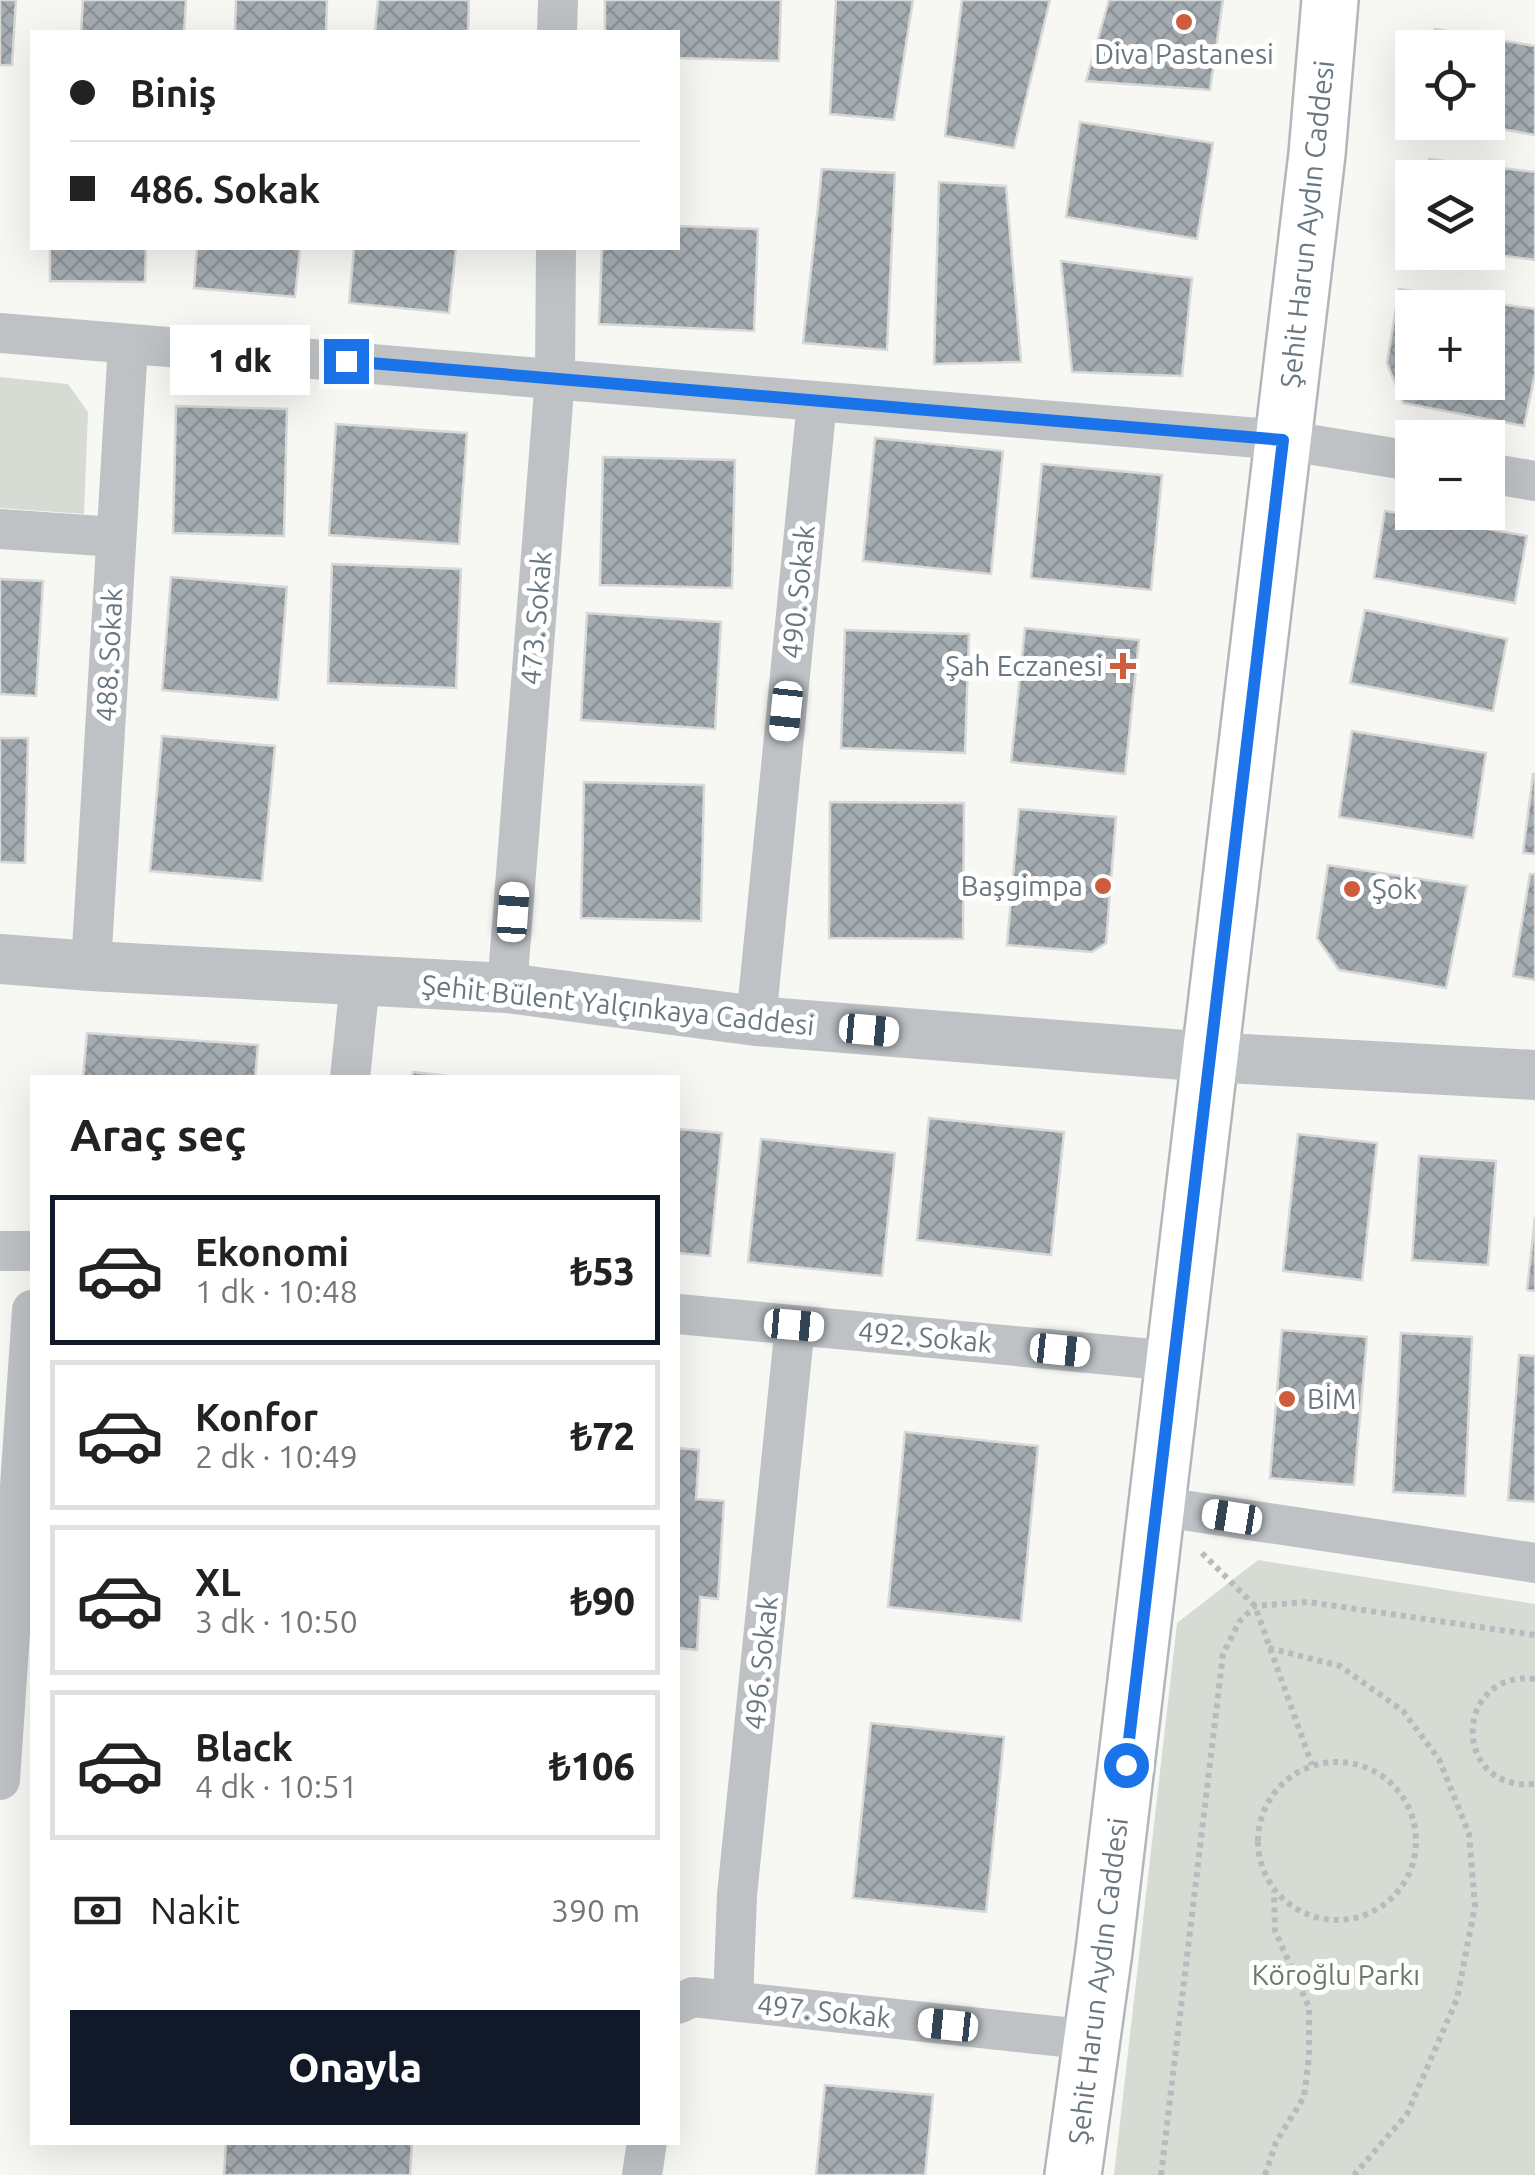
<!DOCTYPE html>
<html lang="tr">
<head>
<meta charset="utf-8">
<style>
	:root { --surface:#fff; --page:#f2f2f2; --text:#222; --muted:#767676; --line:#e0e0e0; --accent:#111827 }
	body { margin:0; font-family:Ubuntu,sans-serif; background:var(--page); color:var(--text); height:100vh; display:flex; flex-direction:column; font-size:38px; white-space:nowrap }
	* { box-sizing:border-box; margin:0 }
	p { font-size:32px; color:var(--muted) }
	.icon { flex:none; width:55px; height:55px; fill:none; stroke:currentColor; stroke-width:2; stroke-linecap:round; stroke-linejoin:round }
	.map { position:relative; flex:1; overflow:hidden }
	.panel { position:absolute; left:30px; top:1075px; width:650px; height:1070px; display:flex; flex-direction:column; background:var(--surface); border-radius:0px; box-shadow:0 10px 40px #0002 }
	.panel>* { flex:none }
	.banner { position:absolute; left:30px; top:30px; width:650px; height:220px; border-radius:0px; box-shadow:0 10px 40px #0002; display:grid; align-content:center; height:220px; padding:0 40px; background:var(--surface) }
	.tools { position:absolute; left:1395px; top:30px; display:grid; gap:20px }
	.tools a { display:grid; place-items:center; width:110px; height:110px; border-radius:0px; background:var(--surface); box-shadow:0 10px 40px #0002; font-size:50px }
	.end { position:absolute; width:45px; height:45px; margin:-22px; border:12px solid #1a73e8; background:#fff; box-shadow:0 0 0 5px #fff }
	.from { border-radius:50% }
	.bubble { position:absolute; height:70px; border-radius:0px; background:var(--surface); box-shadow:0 10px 40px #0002; font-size:32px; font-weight:800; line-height:70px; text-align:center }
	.car { position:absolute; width:30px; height:60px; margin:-30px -15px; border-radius:12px; box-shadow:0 0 8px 2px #0007; background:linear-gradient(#fff 24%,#345 0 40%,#fff 0 76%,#345 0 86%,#fff 0) }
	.banner b { display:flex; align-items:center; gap:35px; height:95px; font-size:38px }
	.banner b+b { border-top:2px solid var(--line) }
	.banner i { width:25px; height:25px; background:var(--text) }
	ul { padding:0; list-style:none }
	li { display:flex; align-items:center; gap:30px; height:150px; margin:0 20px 15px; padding:0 20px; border:5px solid var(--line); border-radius:0px }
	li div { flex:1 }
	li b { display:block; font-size:38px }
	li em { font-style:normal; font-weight:800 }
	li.active { border-color:var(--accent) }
	li>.icon { width:90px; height:90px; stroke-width:1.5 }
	h2 { padding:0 40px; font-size:45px; line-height:120px }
	.pay { display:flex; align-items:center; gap:25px; height:110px; padding:0 40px; font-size:38px }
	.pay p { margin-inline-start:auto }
	.button { display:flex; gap:20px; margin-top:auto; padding:20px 40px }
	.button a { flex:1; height:115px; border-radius:0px; background:var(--accent); color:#fff; font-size:40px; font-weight:800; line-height:115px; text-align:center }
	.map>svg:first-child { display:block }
</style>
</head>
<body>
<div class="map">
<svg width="1535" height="2175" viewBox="0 0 1535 2175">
	<defs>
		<pattern id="building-cross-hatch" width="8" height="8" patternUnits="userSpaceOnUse" patternTransform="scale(2.5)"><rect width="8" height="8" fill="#a6adb2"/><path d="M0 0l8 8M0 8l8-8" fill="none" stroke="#8b9296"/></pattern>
	</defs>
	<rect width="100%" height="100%" fill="#f7f7f4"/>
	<!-- green -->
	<path fill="#d6dbd4" d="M0,377L68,384L88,412L84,514L0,508Z
		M1258,1560L1535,1604V2175H1114L1177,1623Z"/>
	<!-- building -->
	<path fill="url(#building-cross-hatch)" stroke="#d8d8d6" stroke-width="2.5" fill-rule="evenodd" d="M0,0H16L12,65H0Z
		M83,0H186L184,32H81Z
		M236,0H327L326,32H235Z
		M378,0H469L468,32H375Z
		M605,0H781L779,61L678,58V32H605Z
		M836,0H913L894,120L830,114Z
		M962,0H1050L1014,148L945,136Z
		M1109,0H1223L1210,90L1086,81Z
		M1435,29L1535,46V135L1463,122H1488V48H1431Z
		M1080,122L1213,143L1197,239L1066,217Z
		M1429,159L1535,172V260L1475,252H1488V178H1424Z
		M822,169L895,173L887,350L803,343Z
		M939,182L1006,186L1021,362L934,364Z
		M678,226L758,229L754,331L599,324L602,248H678Z
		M50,248H146L145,282L50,281Z
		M197,248H300L295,297L194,288Z
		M354,248H456L449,313L349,303Z
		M1061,261L1192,278L1182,376L1072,372Z
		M1399,289L1535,309V374L1524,426L1403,403L1387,363ZM1412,308H1488V382H1412Z
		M176,406L287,409L284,536L173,533Z
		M336,424L467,433L459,544L329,535Z
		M875,438L1003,451L991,574L863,561Z
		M603,457L735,460L732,588L600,585Z
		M1042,464L1162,475L1151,590L1031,578Z
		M1385,511L1527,536L1515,603L1374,578Z
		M332,564L461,569L456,688L328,683Z
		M171,577L287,587L278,700L162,690Z
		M0,579L43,581L36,696L0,694Z
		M1365,610L1507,639L1493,711L1350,683Z
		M587,613L721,622L715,729L581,720Z
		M1025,628L1139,640L1125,774L1011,762Z
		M845,630L969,634L965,753L841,748Z
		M1352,731L1486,753L1473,838L1339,817Z
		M162,736L275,746L262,881L150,871Z
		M0,738H28L25,863L0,862Z
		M1533,774H1535V854L1523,853Z
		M584,782L704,785L701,921L581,918Z
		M830,802L964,803L963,939L829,938Z
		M1019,809L1116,817L1106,943L1092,952L1007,945Z
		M1328,865L1467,886L1446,988L1339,970L1317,938Z
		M1530,874H1535V980L1513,976Z
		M87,1033L258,1045L255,1078H83Z
		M413,1072L466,1078H412Z
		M929,1118L1064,1132L1051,1255L917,1240Z
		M678,1129L722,1133L710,1256L678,1253Z
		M1298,1134L1377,1143L1362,1280L1283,1271Z
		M761,1139L895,1153L882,1276L748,1262Z
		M1419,1156L1496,1161L1488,1265L1412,1260Z
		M1535,1217V1291L1527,1290Z
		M1282,1330L1367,1337L1354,1485L1270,1478Z
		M1401,1333L1472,1337L1465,1496L1393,1492Z
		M1519,1355L1535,1356V1502L1508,1500Z
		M905,1432L1038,1446L1021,1621L888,1607Z
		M678,1448L699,1450L696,1499L724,1501L718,1599L700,1597L697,1650L678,1648Z
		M871,1723L1004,1737L986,1912L853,1898Z
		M825,2085L933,2095L925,2175H816Z
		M226,2142H412L410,2175H224Z"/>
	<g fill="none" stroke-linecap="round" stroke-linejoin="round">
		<defs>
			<path id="secondary" d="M1073,2175L1104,1951L1317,154L1330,0"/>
		</defs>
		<!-- secondary casing -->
		<use href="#secondary" stroke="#b1b6b9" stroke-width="60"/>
		<!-- path -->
		<path stroke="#b8bbbd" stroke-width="6" stroke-dasharray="5 5" stroke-linecap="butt" d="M1202,1553L1255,1606L1312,1765
			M1269,1648L1340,1666L1403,1711L1439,1759L1469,1834L1475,1906L1457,1999L1407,2114L1354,2175
			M1535,1679C1454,1669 1450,1792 1535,1784
			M1258 1841a79 79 0 1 1 158 0a79 79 0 1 1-158 0Z
			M1161,2175L1223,1654L1239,1622L1255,1606L1308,1602L1535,1635
			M1265,2175L1276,2142L1304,2097L1309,2057V2007L1275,1931L1274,1891"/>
		<!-- minor -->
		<path stroke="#bec2c5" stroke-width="40" d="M557,32L558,0
			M0,333L1283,440L1412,461
			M1488,473L1535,481
			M0,529L115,537
			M91,966L128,344
			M507,988L555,378L556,248
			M756,1021L817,401
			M350,1078L360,981
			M0,1251H32
			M678,1314L1173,1361
			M1156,1506L1535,1563
			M0,1780L32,1310
			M733,2001L737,1895L795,1325
			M678,2004L693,1997L1092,2040
			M642,2175L647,2142"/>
		<!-- tertiary -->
		<path stroke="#bec2c5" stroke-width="50" d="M0,959L91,966L507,988L756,1021L1209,1057L1535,1075"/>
		<!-- secondary -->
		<use href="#secondary" stroke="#fff" stroke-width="55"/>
	</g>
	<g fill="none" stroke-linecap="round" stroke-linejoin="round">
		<!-- route -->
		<path stroke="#1a73e8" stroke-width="12" d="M346,361L1283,440L1126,1765"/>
	</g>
	<!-- markers -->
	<g fill="#ce5c3d" stroke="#fff" stroke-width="4">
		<circle cx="1184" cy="22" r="10"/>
		<path d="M1118 651h10v10h10v10h-10v10h-10v-10h-10v-10h10z"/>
		<circle cx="1103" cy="886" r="10"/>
		<circle cx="1352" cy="889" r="10"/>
		<circle cx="1287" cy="1399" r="10"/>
	</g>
	<g text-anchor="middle" stroke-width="10" stroke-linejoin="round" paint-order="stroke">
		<!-- poi labels -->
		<g font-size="28" fill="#697781" stroke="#fff" text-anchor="end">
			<text x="1184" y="64" text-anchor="middle">Diva Pastanesi</text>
			<text x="1103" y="676">Şah Eczanesi</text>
			<text x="1083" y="896">Başgimpa</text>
			<text x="1372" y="899" text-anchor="start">Şok</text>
			<text x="1307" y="1409" text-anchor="start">BİM</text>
		</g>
		<!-- street labels -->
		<g font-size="28" fill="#697781" stroke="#fff">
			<text transform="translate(1307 224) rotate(-84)" y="10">Şehit Harun Aydın Caddesi</text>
			<text transform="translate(798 592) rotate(-84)" y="10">490. Sokak</text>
			<text transform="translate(536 618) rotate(-85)" y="10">473. Sokak</text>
			<text transform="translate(109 655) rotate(-87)" y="10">488. Sokak</text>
			<text transform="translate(618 1005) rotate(6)" y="10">Şehit Bülent Yalçınkaya Caddesi</text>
			<text transform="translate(925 1337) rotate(5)" y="10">492. Sokak</text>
			<text transform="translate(761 1663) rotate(-84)" y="10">496. Sokak</text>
			<text transform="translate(1098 1981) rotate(-83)" y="10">Şehit Harun Aydın Caddesi</text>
			<text transform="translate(824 2011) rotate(6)" y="10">497. Sokak</text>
		</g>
		<!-- park labels -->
		<g font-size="28" fill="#6b7967" stroke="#fff">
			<text x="1336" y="1985">Köroğlu Parkı</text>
		</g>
	</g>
</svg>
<div class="tools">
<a><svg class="icon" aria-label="locate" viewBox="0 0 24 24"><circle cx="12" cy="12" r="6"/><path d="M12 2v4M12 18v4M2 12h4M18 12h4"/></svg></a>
<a><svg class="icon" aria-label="layers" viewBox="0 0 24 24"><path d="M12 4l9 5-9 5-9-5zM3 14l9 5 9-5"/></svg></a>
<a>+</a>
<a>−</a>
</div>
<i class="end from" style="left:1126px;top:1765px"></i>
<i class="end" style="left:346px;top:361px"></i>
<div class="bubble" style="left:170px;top:325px;width:140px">1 dk</div>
<i class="car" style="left:786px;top:711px;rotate:186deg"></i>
<i class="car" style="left:513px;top:912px;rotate:4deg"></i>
<i class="car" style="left:869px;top:1030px;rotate:95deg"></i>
<i class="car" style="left:794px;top:1325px;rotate:95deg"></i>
<i class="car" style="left:1060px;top:1350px;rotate:96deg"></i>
<i class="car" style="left:1232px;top:1517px;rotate:279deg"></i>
<i class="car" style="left:948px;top:2025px;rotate:276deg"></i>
<div class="banner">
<b><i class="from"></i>Biniş</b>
<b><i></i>486. Sokak</b>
</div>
<section class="panel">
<h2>Araç seç</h2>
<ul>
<li class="active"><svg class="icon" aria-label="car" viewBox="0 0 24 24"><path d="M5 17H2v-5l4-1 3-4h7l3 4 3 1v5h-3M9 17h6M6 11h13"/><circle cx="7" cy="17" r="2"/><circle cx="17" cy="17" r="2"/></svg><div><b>Ekonomi</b><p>1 dk · 10:48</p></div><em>₺53</em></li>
<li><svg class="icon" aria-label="car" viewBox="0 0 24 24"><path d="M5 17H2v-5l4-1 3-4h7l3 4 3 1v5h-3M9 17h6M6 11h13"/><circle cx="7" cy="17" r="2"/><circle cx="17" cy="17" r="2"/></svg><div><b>Konfor</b><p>2 dk · 10:49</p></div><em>₺72</em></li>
<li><svg class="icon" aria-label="car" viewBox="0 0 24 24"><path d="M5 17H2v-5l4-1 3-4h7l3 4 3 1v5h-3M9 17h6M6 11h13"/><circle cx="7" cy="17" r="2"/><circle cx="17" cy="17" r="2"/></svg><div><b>XL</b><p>3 dk · 10:50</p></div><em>₺90</em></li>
<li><svg class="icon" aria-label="car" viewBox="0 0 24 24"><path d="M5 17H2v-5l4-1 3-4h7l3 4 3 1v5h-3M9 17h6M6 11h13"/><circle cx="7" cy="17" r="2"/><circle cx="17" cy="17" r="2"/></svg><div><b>Black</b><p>4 dk · 10:51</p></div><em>₺106</em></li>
</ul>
<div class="pay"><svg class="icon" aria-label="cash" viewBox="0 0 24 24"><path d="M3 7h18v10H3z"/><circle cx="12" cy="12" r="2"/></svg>Nakit<p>390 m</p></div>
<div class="button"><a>Onayla</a></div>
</section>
</div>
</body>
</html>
